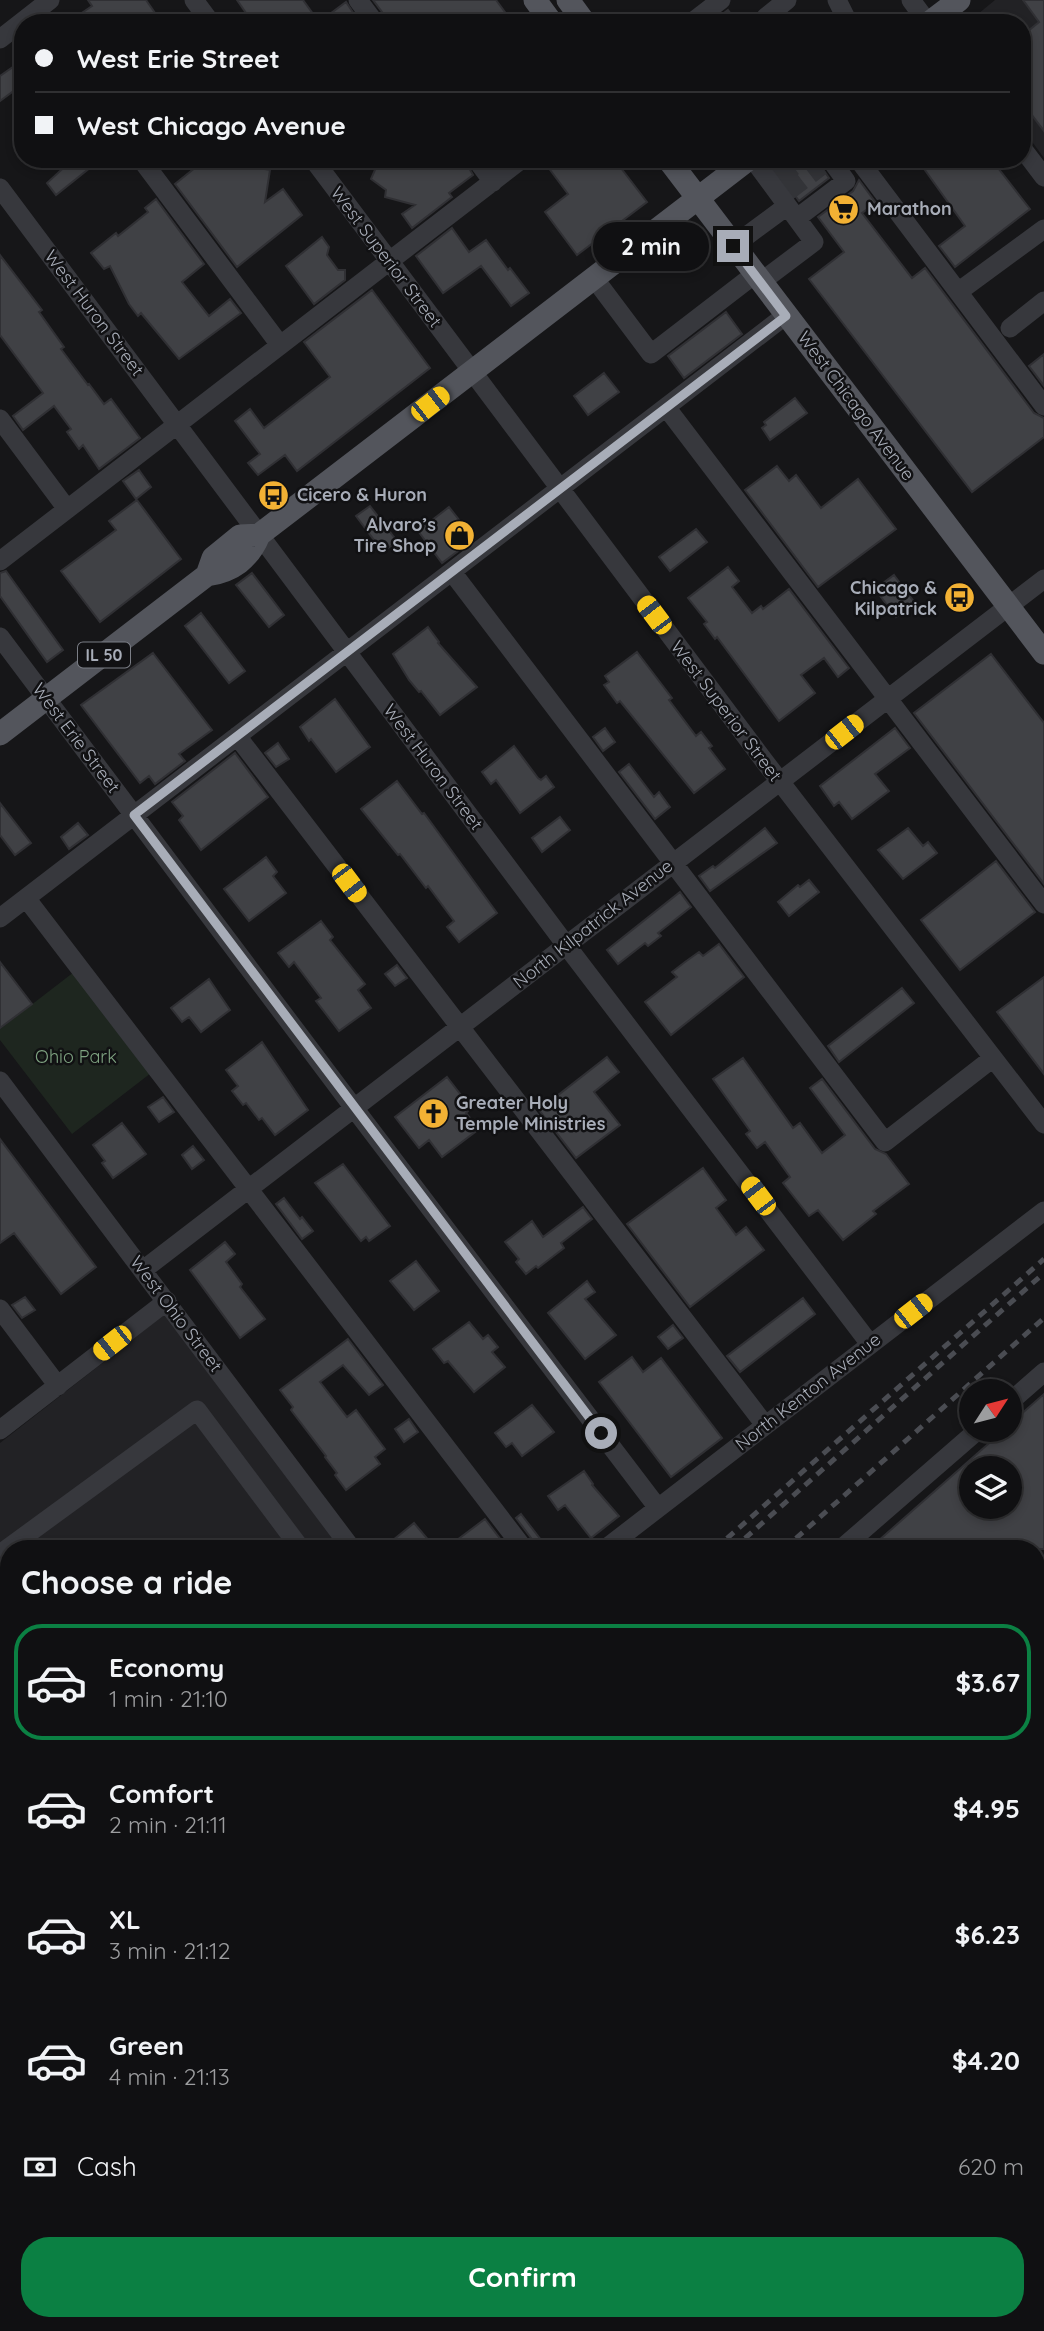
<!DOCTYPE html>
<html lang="en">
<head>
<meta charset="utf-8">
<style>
	:root { --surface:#101012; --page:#19191b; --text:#f1f3f6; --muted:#9c9d9f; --line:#303032; --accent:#0b8043 }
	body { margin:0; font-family:Quicksand,sans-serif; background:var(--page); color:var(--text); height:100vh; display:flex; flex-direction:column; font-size:26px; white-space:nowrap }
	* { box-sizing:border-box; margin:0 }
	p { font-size:23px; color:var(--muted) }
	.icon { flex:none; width:38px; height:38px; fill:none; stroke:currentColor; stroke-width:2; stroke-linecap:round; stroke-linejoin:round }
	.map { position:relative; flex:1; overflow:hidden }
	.sheet { position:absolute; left:0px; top:1540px; width:1045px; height:791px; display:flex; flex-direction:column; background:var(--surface); border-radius:28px 28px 0 0; box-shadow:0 4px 10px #0003,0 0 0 2px var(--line) }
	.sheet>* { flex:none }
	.guide { position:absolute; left:14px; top:14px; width:1017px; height:154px; border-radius:28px; box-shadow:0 4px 10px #0003,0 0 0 2px var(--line); display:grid; align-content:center; height:154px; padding:0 21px; background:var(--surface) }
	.needle { width:46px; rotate:54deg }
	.tools { position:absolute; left:959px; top:1379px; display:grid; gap:14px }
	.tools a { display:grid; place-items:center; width:63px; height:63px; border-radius:50%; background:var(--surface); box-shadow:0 4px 10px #0003,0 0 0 2px var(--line); font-size:35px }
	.end { position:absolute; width:32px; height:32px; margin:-16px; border:9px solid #a8adb8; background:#111; box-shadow:0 0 0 4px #111 }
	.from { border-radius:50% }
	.bubble { position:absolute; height:49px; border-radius:24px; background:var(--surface); box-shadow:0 4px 10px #0003,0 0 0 2px var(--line); font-size:23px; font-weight:700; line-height:49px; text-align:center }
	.car { position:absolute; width:21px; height:42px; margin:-21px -10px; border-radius:9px; box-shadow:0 0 5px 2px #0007; background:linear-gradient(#f5c518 24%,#345 0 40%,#f5c518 0 76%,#345 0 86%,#f5c518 0) }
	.guide b { display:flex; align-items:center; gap:24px; height:66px; font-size:26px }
	.guide b+b { border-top:2px solid var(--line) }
	.guide i { width:18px; height:18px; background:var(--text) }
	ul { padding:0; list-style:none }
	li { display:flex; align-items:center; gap:21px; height:116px; margin:0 14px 10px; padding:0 7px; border:4px solid transparent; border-radius:28px }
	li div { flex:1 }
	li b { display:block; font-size:26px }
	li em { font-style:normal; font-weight:700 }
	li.selected { border-color:var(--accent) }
	li>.icon { width:63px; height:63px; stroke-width:1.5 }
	h2 { padding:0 21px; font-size:32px; line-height:84px }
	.pay { display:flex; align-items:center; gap:18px; height:77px; padding:0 21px; font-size:26px }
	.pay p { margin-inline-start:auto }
	.primary-button { display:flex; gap:14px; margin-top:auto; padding:14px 21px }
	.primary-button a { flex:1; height:80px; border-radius:28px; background:var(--accent); color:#fff; font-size:28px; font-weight:700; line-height:80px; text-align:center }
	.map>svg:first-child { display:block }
</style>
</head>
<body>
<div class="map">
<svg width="1044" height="2331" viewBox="0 0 1044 2331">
	<rect width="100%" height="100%" fill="#161618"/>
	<!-- built -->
	<path fill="#222225" d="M995,0H1044V158L1022,128V23H967Z
		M165,1314L349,1549H9V2100L0,2107V1443Z
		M1044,2046V2331H674L685,2322H1036V2052Z"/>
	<!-- green -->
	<path fill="#1e261f" d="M74,972L151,1073L72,1134L0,1040V1029Z
		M9,2167V2322H602L591,2331H0V2173Z"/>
	<!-- building -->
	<path fill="#404145" stroke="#303034" stroke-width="2" fill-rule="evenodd" d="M88,0H146L162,23H67L92,6Z
		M237,0H303L319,22L346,2L360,23H253Z
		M373,0H496L513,23H387L385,16Z
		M1023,0H1044V131L1022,102V36L1039,22Z
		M728,10L738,23H711Z
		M23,60V84L0,101V76Z
		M73,159H85L91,167L56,195L47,183Z
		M206,159H260L259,168L270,170L265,202L283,189L302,215L237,267L175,184Z
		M384,159H464L473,175L449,193L452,197L412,228L402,214L415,205L385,197L386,190L371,179L377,165Z
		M542,159H614L647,202L577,255L545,212L568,194Z
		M797,159H816L829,178L799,201L779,173Z
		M917,159H991L1030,209L955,267L939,246L965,226Z
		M859,180L876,203L862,213L912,278L925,268L1034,413L1044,418V437L972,492L809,279L844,252L818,217L853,191Z
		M156,199L204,264L182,282L209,316L230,299L241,313L179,359L141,313L138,316L129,304L110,266L104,269L91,253L116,233L118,236L148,212L145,208Z
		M452,228L469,252L486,240L508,270L510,268L529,293L511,306L481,266L443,293L416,256Z
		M322,237L329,247L327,255L338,270H345V280L314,304L286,266Z
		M0,255L42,310L39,312L64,347L61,349L88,385L89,384L104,404L111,399L140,438L99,469L83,445L79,449L67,432L71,429L54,406L23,430L13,416L43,393L0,335Z
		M372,290L430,368L297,471L285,455L258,475L248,463L260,454L235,421L250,409L264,428L330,377L304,342Z
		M726,312L742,334L684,378L668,356Z
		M1044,354V386L1029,366Z
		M604,373L619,392L588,415L574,396Z
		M795,398L807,413L770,440L762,428L766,425L764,422Z
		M777,466L789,481L796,475L821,508L858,479L896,529L818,587L745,490Z
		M139,470L151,487L136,499L123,481Z
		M137,500L181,559L100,622L61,571L116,530L109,521Z
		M370,506L397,541L383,552L356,516Z
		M449,507L474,539L442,563L418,531Z
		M696,529L707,542L670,571L659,557Z
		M728,567L739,581L732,587L752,613L761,606L763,609L789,589L849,668L838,677L824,658L801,675L815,693L779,721L717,637L715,639L704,624L707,622L688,598Z
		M6,571L63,650L47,662L0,596V573Z
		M252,573L284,615L269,627L236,585Z
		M894,575L915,603L896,617L875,589Z
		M201,613L245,671L229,683L185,626Z
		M428,627L439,642L438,643L477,687L440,715L421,691L419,692L409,680L393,654Z
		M637,652L672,698L669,700L696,736L701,732L712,746L709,748L725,769L694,793L620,701L617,703L604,685L609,682L605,676Z
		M153,653L212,730L179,754L185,761L155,784L149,776L140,783L81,705Z
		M991,654L1044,723V884L914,713Z
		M335,699L370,747L336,772L311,739L309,741L300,727Z
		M605,728L615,742L603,751L593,737Z
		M895,728L910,748L875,774L889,791L852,819L839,802L834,806L820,786Z
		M278,743L289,759L276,767L265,753Z
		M514,746L538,778L541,780L546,776L554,787L520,813L496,780L491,784L482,772Z
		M235,753L268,797L201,850L179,820L183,816L172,802Z
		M629,764L654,797L659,792L670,807L655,819L619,772Z
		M397,781L422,814L424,813L497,913L459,942L447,927L454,921L428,886L426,888L400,854L398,855L361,809Z
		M0,803L31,843L15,855L0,835Z
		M560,817L570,830L542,852L532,838Z
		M78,823L88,835L69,849L61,837Z
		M765,828L777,843L710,891L699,876L713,866L715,868Z
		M908,828L923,846L928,842L937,853L903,879L878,850Z
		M266,857L277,872L273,876L286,893L249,921L224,889Z
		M996,861L1035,912L960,970L921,920Z
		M809,880L819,892L789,916L778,902L798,885L800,887Z
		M680,892L691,907L658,933L661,936L648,946L645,943L618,964L607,950Z
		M321,921L333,937L330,940L365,984L358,990L371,1008L339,1031L316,1001L321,998L294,962L289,967L278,953Z
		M719,944L744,977L671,1035L645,1002L677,977L672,972L685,962L699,952L703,956Z
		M0,962L32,1004L0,1028Z
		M397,965L407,978L395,986L385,974Z
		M1044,977V1074L997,1012Z
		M209,979L230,1010L201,1032L189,1017L182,1022L171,1008Z
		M902,988L914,1003L839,1062L828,1046Z
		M262,1042L308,1110L275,1135L262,1118L259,1120L246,1103L243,1105L232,1091L238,1086L226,1070Z
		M607,1057L619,1072L594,1092L620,1125L576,1158L539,1110Z
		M743,1058L793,1128L800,1123L822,1153L845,1135L810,1088L822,1079L875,1149L886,1154L909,1184L873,1211L876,1214L843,1240L818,1210L809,1216L783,1183L790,1177L765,1142L757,1148L746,1134L750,1131L713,1079Z
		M447,1077L471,1108L466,1113L479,1129L442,1157L429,1140L419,1148L395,1117Z
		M163,1097L174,1112L159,1122L148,1107Z
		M122,1123L146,1154L113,1178L102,1163L105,1161L93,1145Z
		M0,1139L96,1267L61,1294L14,1233L0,1243Z
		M193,1146L204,1160L192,1169L182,1155Z
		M343,1164L390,1226L369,1241L366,1237L361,1241L315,1183Z
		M703,1168L726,1200L716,1208L736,1235L746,1227L764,1250L690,1307L627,1224Z
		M284,1198L300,1219L302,1217L313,1231L302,1239L276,1204Z
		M583,1207L592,1219L561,1243L564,1248L538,1268L536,1266L526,1274L516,1262L519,1259L505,1242L532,1221L543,1237Z
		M225,1242L235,1254L226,1262L242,1284L240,1287L265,1319L240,1338L190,1270Z
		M416,1261L439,1291L414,1310L390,1281Z
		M587,1281L595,1292L585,1299L616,1335L585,1359L548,1313Z
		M25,1297L35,1310L22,1318L12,1305Z
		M803,1298L815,1314L740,1372L727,1356Z
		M469,1322L483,1339L488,1335L498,1347L492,1352L505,1367L474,1392L448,1361L444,1363L433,1349Z
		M673,1325L683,1338L668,1349L658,1337Z
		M348,1339L383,1385L369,1395L343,1365L320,1382L347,1417L356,1410L385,1449L375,1457L380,1464L346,1490L335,1475L337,1473L325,1457L326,1456L291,1410L293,1407L280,1390Z
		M632,1357L643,1372L661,1358L722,1438L671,1477L599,1382Z
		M1044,1394V1549H869L1004,1430H1010V1424ZM971,1468H1010V1507H971Z
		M532,1405L554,1432L522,1456L512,1443L506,1447L495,1433Z
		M409,1419L418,1432L404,1442L395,1429Z
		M584,1471L593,1484L592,1485L619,1516L591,1538L565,1505L558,1510L548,1496Z
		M521,1514L548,1549H536L534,1542L516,1518Z
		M485,1519L508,1549H445Z
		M414,1523L436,1549H382Z"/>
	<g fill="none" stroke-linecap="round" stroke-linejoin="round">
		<!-- minor-tunnel -->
		<path stroke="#333438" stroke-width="19" stroke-dasharray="19 10" stroke-linecap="butt" d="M778,178L803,159
			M787,192L821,166"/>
		<!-- minor -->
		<path stroke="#37383d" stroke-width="19" d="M194,0L211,23
			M358,0L375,23
			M837,0L846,18L839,23
			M911,0L928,23
			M691,23L721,0
			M763,23L766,17L787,0
			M0,39L50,0
			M1022,148L1044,177
			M141,159L280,345
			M313,159L765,762L1044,1124
			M476,159L493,182
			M753,159L814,242L761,282
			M858,159L1044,406
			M0,188L566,945L870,1344
			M797,218L846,181L830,159
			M733,246L787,206
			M594,278L651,354L755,274
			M958,292L1044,229
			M1010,328L1044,301
			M666,407L1044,904
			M0,419L67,509
			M0,561L522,159
			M452,572L885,1142L993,1058
			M0,637L354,1108L658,1508
			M237,736L765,1425
			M26,898L524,1549
			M0,918L786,315
			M0,1081L352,1549
			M143,1270L1044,579
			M0,1309L58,1386
			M1010,1402L1044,1372
			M0,1430L167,1301
			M605,1549L1044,1211
			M841,1549L978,1430
			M0,1554L197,1410L301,1549
			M0,1759L9,1752
			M1036,1957L1044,1952
			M0,1991L9,1984
			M1036,2035L1044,2028
			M1036,2147L1044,2141
			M891,2322L897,2331
			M946,2322L948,2331
			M649,2331L661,2322"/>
		<!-- major -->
		<path stroke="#53555c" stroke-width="23" d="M535,0L552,23
			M568,0L582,19L581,23
			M929,23L959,0
			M668,159L1044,653
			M207,575L213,558L240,536L259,535
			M0,734L207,575C233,571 249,559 259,535L749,159"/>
		<!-- rail -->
		<path stroke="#4a4c52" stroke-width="5" stroke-dasharray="9 7" stroke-linecap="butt" d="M715,1549L1044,1259
			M733,1549L1044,1273
			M784,1549L1044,1318
			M0,2126L9,2120
			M0,2141L9,2135
			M670,2322L677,2331
			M80,2331L86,2322"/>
	</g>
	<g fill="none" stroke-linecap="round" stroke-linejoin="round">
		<!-- route -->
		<path stroke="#a8adb8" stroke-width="9" d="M601,1433L134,815L786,316L733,246"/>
	</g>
	<!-- icons -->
	<defs>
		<symbol id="supermarket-disc" viewBox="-11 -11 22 22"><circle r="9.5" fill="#f2b134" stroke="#111113"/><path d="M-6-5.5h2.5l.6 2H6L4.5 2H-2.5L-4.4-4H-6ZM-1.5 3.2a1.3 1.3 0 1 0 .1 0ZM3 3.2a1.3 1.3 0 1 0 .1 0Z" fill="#111"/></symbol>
		<symbol id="bus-disc" viewBox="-11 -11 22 22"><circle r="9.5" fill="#f2b134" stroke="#111113"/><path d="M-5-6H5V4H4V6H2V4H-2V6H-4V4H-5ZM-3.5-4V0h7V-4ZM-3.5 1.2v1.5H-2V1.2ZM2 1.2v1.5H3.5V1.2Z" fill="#111"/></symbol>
		<symbol id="shop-disc" viewBox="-11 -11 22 22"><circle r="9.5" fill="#f2b134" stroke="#111113"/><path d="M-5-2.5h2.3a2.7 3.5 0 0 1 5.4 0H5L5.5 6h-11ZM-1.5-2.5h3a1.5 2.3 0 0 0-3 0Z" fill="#111"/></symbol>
		<symbol id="church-disc" viewBox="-11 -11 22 22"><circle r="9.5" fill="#f2b134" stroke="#111113"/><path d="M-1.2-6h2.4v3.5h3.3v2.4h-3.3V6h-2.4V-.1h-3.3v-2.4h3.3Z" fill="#111"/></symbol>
	</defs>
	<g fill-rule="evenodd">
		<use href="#supermarket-disc" x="826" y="192" width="35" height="35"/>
		<use href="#bus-disc" x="256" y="478" width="35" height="35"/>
		<use href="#shop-disc" x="442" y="518" width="35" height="35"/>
		<use href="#bus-disc" x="942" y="580" width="35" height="35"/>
		<use href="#church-disc" x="416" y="1096" width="35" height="35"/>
	</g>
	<g text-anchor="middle" stroke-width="5" stroke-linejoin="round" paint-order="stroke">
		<!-- shield labels -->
		<rect fill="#111113" stroke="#7b7e86" stroke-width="2" x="78" y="642.5" width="52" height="25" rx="5"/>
		<g font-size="16" font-weight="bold" fill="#a8adb8">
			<text x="104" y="661">IL 50</text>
		</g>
		<!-- poi labels -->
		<g font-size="18" font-weight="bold" fill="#a8adb8" stroke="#111113" text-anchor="start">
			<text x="867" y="215">Marathon</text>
			<text x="297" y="501">Cicero &amp; Huron</text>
			<text x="436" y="531" text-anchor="end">Alvaro’s<tspan x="436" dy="21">Tire Shop</tspan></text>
			<text x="937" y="594" text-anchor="end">Chicago &amp;<tspan x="937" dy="21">Kilpatrick</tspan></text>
			<text x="456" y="1109">Greater Holy<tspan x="456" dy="21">Temple Ministries</tspan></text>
		</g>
		<!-- street labels -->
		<g font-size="18" fill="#a8adb8" stroke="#111113">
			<text transform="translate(386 257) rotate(53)" y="6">West Superior Street</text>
			<text transform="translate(94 313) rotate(53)" y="6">West Huron Street</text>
			<text transform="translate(856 406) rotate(53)" y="6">West Chicago Avenue</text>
			<text transform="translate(726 711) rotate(53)" y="6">West Superior Street</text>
			<text transform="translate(76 738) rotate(53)" y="6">West Erie Street</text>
			<text transform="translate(433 767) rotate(53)" y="6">West Huron Street</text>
			<text transform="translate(593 924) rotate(-38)" y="6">North Kilpatrick Avenue</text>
			<text transform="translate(176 1314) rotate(53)" y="6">West Ohio Street</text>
			<text transform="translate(808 1392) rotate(-38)" y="6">North Kenton Avenue</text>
		</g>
		<!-- park labels -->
		<g font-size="18" fill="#7fa381" stroke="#111113">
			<text x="76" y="1063">Ohio Park</text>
		</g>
	</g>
</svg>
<div class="tools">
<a><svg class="needle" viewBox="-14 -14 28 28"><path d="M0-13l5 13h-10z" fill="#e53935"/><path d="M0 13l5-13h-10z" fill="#9c9d9f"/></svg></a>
<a><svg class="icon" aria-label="layers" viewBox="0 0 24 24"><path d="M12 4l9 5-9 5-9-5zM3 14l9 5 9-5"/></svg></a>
</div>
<i class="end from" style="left:601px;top:1433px"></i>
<i class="end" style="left:733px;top:246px"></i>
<div class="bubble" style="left:593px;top:222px;width:116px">2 min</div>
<i class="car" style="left:430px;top:404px;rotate:52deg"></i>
<i class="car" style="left:654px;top:615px;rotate:323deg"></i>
<i class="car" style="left:844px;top:732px;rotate:52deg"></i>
<i class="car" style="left:349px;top:883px;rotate:143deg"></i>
<i class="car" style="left:758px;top:1196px;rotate:323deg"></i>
<i class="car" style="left:913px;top:1311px;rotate:52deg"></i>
<i class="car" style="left:112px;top:1343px;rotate:232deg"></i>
<div class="guide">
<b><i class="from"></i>West Erie Street</b>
<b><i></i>West Chicago Avenue</b>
</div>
<section class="sheet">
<h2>Choose a ride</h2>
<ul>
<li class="selected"><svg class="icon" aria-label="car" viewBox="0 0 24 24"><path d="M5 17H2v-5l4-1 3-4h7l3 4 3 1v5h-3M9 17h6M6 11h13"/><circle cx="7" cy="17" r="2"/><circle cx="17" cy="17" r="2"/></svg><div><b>Economy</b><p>1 min · 21:10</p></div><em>$3.67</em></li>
<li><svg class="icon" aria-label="car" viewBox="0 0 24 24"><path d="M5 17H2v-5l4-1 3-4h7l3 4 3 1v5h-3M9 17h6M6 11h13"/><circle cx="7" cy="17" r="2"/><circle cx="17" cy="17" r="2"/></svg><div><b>Comfort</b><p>2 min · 21:11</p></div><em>$4.95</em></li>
<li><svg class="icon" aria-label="car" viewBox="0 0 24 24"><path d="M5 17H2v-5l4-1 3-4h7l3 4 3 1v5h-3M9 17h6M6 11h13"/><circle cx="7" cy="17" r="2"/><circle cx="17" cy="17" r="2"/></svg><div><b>XL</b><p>3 min · 21:12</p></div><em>$6.23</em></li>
<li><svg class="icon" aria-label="car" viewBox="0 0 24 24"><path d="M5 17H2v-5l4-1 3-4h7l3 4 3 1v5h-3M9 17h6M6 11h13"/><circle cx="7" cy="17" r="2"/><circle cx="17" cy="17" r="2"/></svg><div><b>Green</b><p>4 min · 21:13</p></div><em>$4.20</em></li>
</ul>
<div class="pay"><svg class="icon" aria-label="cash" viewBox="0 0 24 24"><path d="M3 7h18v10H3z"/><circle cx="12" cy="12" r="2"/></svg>Cash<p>620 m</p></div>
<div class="primary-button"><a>Confirm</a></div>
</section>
</div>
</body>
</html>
